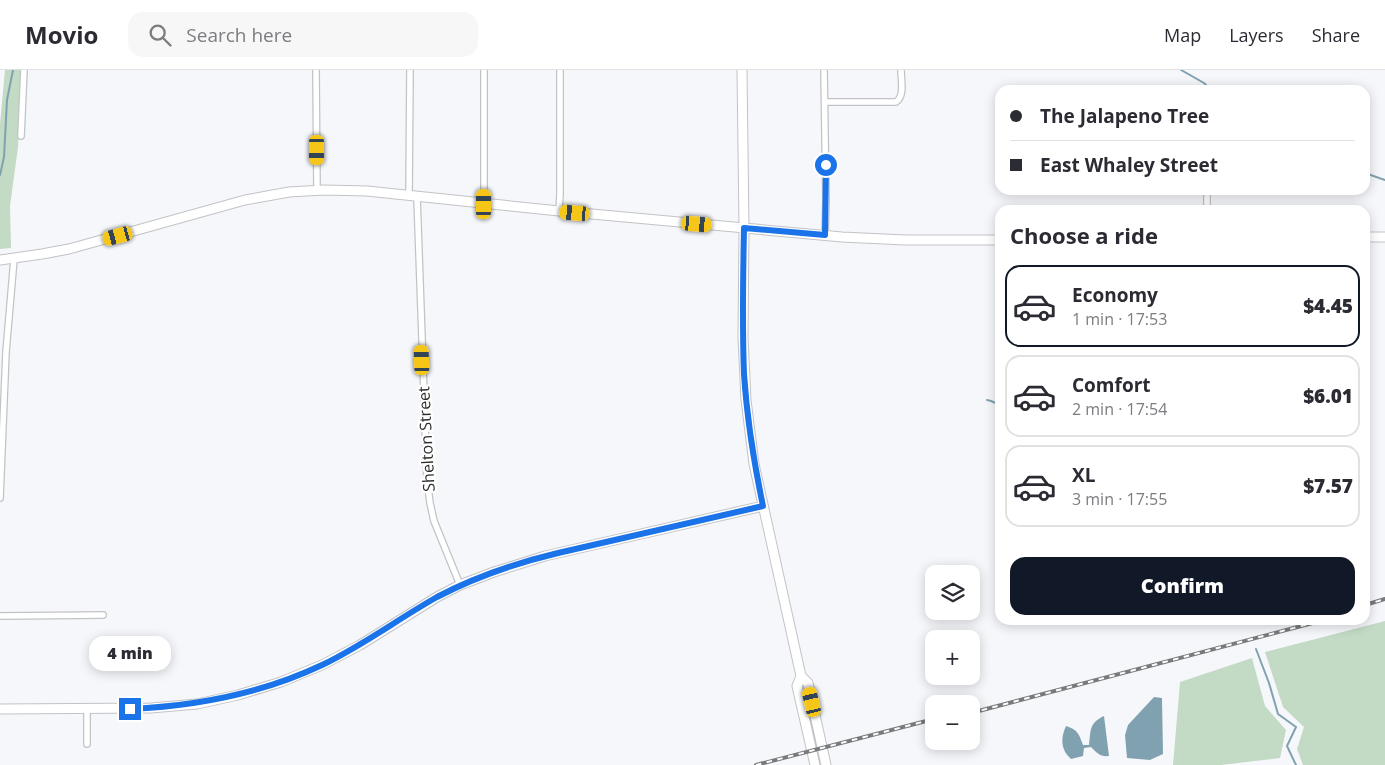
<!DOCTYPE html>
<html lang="en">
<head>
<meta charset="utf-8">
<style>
	:root { --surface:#fff; --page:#f7f7f7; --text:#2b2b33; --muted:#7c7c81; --line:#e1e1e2; --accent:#111827 }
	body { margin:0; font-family:"Open Sans",sans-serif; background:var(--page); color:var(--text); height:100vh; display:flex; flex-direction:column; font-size:19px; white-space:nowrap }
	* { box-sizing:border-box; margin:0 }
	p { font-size:16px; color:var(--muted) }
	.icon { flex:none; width:28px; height:28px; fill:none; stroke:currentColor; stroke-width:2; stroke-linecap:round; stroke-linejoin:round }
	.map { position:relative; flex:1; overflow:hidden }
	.details { position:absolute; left:995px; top:135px; width:375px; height:420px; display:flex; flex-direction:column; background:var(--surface); border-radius:15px; box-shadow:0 2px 12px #0003 }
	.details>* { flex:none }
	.top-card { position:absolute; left:995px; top:15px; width:375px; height:110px; border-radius:15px; box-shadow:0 2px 12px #0003; display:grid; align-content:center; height:110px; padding:0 15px; background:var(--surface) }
	.fabs { position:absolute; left:925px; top:495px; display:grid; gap:10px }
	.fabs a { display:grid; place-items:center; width:55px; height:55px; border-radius:10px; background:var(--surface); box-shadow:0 2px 12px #0003; font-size:25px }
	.end { position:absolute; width:22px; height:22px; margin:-11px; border:6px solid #1a73e8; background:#fff; box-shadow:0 0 0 2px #fff }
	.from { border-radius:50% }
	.bubble { position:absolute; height:35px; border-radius:15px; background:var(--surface); box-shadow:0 2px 12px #0003; font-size:16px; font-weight:800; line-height:35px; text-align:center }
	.car { position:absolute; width:15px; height:30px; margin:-15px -8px; border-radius:6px; box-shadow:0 0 4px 1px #0007; background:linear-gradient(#f5c518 24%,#345 0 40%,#f5c518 0 76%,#345 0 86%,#f5c518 0) }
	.top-card b { display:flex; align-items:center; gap:18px; height:48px; font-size:19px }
	.top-card b+b { border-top:1px solid var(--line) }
	.top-card i { width:12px; height:12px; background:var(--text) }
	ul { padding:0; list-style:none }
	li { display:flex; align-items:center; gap:15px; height:82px; margin:0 10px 8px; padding:0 5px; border:2px solid var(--line); border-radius:15px }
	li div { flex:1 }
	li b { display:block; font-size:19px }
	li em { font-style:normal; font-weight:800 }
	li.on { border-color:var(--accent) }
	li>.icon { width:45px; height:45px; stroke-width:1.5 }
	h2 { padding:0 15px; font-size:22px; line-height:60px }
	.cta { display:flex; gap:10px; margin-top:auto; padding:10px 15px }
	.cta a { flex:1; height:58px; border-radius:15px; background:var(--accent); color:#fff; font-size:20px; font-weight:800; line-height:58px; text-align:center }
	header { display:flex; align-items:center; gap:30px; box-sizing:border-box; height:70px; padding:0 25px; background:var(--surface); border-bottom:1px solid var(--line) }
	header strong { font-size:24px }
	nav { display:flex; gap:28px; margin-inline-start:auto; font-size:18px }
	.search { width:350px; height:45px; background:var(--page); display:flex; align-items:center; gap:12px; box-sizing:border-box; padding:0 18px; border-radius:15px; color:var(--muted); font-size:19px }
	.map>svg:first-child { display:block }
</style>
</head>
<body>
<header>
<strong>Movio</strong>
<div class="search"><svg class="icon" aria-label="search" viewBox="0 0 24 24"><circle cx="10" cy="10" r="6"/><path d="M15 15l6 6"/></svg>Search here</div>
<nav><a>Map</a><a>Layers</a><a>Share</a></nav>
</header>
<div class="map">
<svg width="1385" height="695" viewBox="0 0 1385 695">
	<rect width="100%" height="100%" fill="#f6f7fb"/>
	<!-- green -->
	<path fill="#c3dac5" d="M5,0H22L18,77L10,136L11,178L0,179V54Z
		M1385,551V695H1303L1297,679L1304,657L1283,637L1265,582Z
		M1252,588L1265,636L1286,660L1280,688L1221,695H1173L1180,612Z"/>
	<!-- water -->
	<path fill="#80a2b0" d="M1154,627L1162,628L1163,684L1150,690L1127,688L1125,665L1128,655Z
		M1104,646L1109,686C1100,687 1097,683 1091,677L1084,678L1083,686L1071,689C1061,680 1060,669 1066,656C1078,660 1079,664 1083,675H1089C1091,660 1089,653 1104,646Z"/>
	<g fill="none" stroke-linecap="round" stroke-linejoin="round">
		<!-- stream -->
		<path stroke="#80a2b0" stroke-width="2" d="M1181,0L1204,13L1211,20
			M1365,103L1385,110
			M0,105L4,87L7,30L13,0
			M987,330L991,331L1000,335
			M1256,579L1269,613L1278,644L1296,657L1287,676L1296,695"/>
		<defs>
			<path id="street" d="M316,0L317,120
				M484,0V134
				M824,0L826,130L825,165
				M825,32H896C905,26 901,10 901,0
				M21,66L24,0
				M409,126L410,0
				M417,127L427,409L430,433L434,451L460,515
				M1207,140V120
				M559,141L560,124V0
				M0,428L6,282L14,189
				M0,546L103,545
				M87,639V674"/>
			<path id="secondary" d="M0,639L151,638L197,634L238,625L281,612L322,595L360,575L437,527L460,515L494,502L545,486L763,436"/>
			<path id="primary" d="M742,0L744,158L743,267L746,330L754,394L801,606L808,613L826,695
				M1365,167H1385
				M0,190L42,184L69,179L245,130L289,122L324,120L367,121L559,141L842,167L905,170H1000
				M801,606L797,616L815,695"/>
		</defs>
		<!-- street casing -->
		<use href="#street" stroke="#c2c3c6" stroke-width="8"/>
		<!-- secondary casing -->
		<use href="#secondary" stroke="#c2c3c6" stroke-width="11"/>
		<!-- primary casing -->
		<use href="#primary" stroke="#c2c3c6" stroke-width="11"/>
		<!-- street -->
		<use href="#street" stroke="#fff" stroke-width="5.5"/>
		<!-- secondary -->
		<use href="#secondary" stroke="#fff" stroke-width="9"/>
		<!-- primary -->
		<use href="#primary" stroke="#fff" stroke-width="9"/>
		<defs>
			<path id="rail" d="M1365,535L1385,529
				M971,643L1324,550
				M756,695L934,649"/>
		</defs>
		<!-- rail casing -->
		<use href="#rail" stroke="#797a7c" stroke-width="4"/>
		<!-- rail -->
		<use href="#rail" stroke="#fff" stroke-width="2" stroke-dasharray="5.5" stroke-linecap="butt"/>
	</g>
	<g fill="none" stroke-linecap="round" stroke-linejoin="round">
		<!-- route -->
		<path stroke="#1a73e8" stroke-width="6" d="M130,639C197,636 261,624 322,595C362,576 398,549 437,527C475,507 516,493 558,483L763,436C754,393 747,349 744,304C742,255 743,207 744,158L825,165L826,95"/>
	</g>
	<g text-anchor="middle" stroke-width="4.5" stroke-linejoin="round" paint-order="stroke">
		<!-- street labels -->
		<g font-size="16" fill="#2d2d2e" stroke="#fff">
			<text transform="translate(426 369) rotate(-93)" y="6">Shelton Street</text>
		</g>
	</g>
</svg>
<div class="fabs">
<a><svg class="icon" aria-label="layers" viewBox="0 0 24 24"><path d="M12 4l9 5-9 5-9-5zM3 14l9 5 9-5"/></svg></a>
<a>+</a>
<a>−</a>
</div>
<i class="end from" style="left:826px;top:95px"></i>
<i class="end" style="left:130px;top:639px"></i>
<div class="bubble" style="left:89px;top:566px;width:82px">4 min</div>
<i class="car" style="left:317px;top:80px;rotate:180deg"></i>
<i class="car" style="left:484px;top:134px;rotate:0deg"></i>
<i class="car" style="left:575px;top:143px;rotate:275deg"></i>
<i class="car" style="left:697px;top:154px;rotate:95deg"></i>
<i class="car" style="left:118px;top:166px;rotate:255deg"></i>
<i class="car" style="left:422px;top:290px;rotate:358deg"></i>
<i class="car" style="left:812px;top:632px;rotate:347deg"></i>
<div class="top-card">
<b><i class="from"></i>The Jalapeno Tree</b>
<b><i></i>East Whaley Street</b>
</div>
<section class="details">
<h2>Choose a ride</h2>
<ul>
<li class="on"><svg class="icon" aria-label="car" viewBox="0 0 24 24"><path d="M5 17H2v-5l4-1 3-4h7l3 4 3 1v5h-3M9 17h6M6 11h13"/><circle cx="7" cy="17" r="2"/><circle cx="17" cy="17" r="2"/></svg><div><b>Economy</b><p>1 min · 17:53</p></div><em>$4.45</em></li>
<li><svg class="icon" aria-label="car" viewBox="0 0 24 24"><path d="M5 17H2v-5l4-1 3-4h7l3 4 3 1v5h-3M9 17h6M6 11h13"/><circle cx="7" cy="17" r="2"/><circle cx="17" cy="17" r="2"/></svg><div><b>Comfort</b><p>2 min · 17:54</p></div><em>$6.01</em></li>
<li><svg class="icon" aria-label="car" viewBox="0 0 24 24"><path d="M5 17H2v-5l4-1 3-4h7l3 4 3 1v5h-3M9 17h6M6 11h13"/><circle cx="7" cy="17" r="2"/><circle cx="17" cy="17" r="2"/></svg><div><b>XL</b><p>3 min · 17:55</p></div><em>$7.57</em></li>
</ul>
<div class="cta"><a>Confirm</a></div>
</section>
</div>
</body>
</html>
